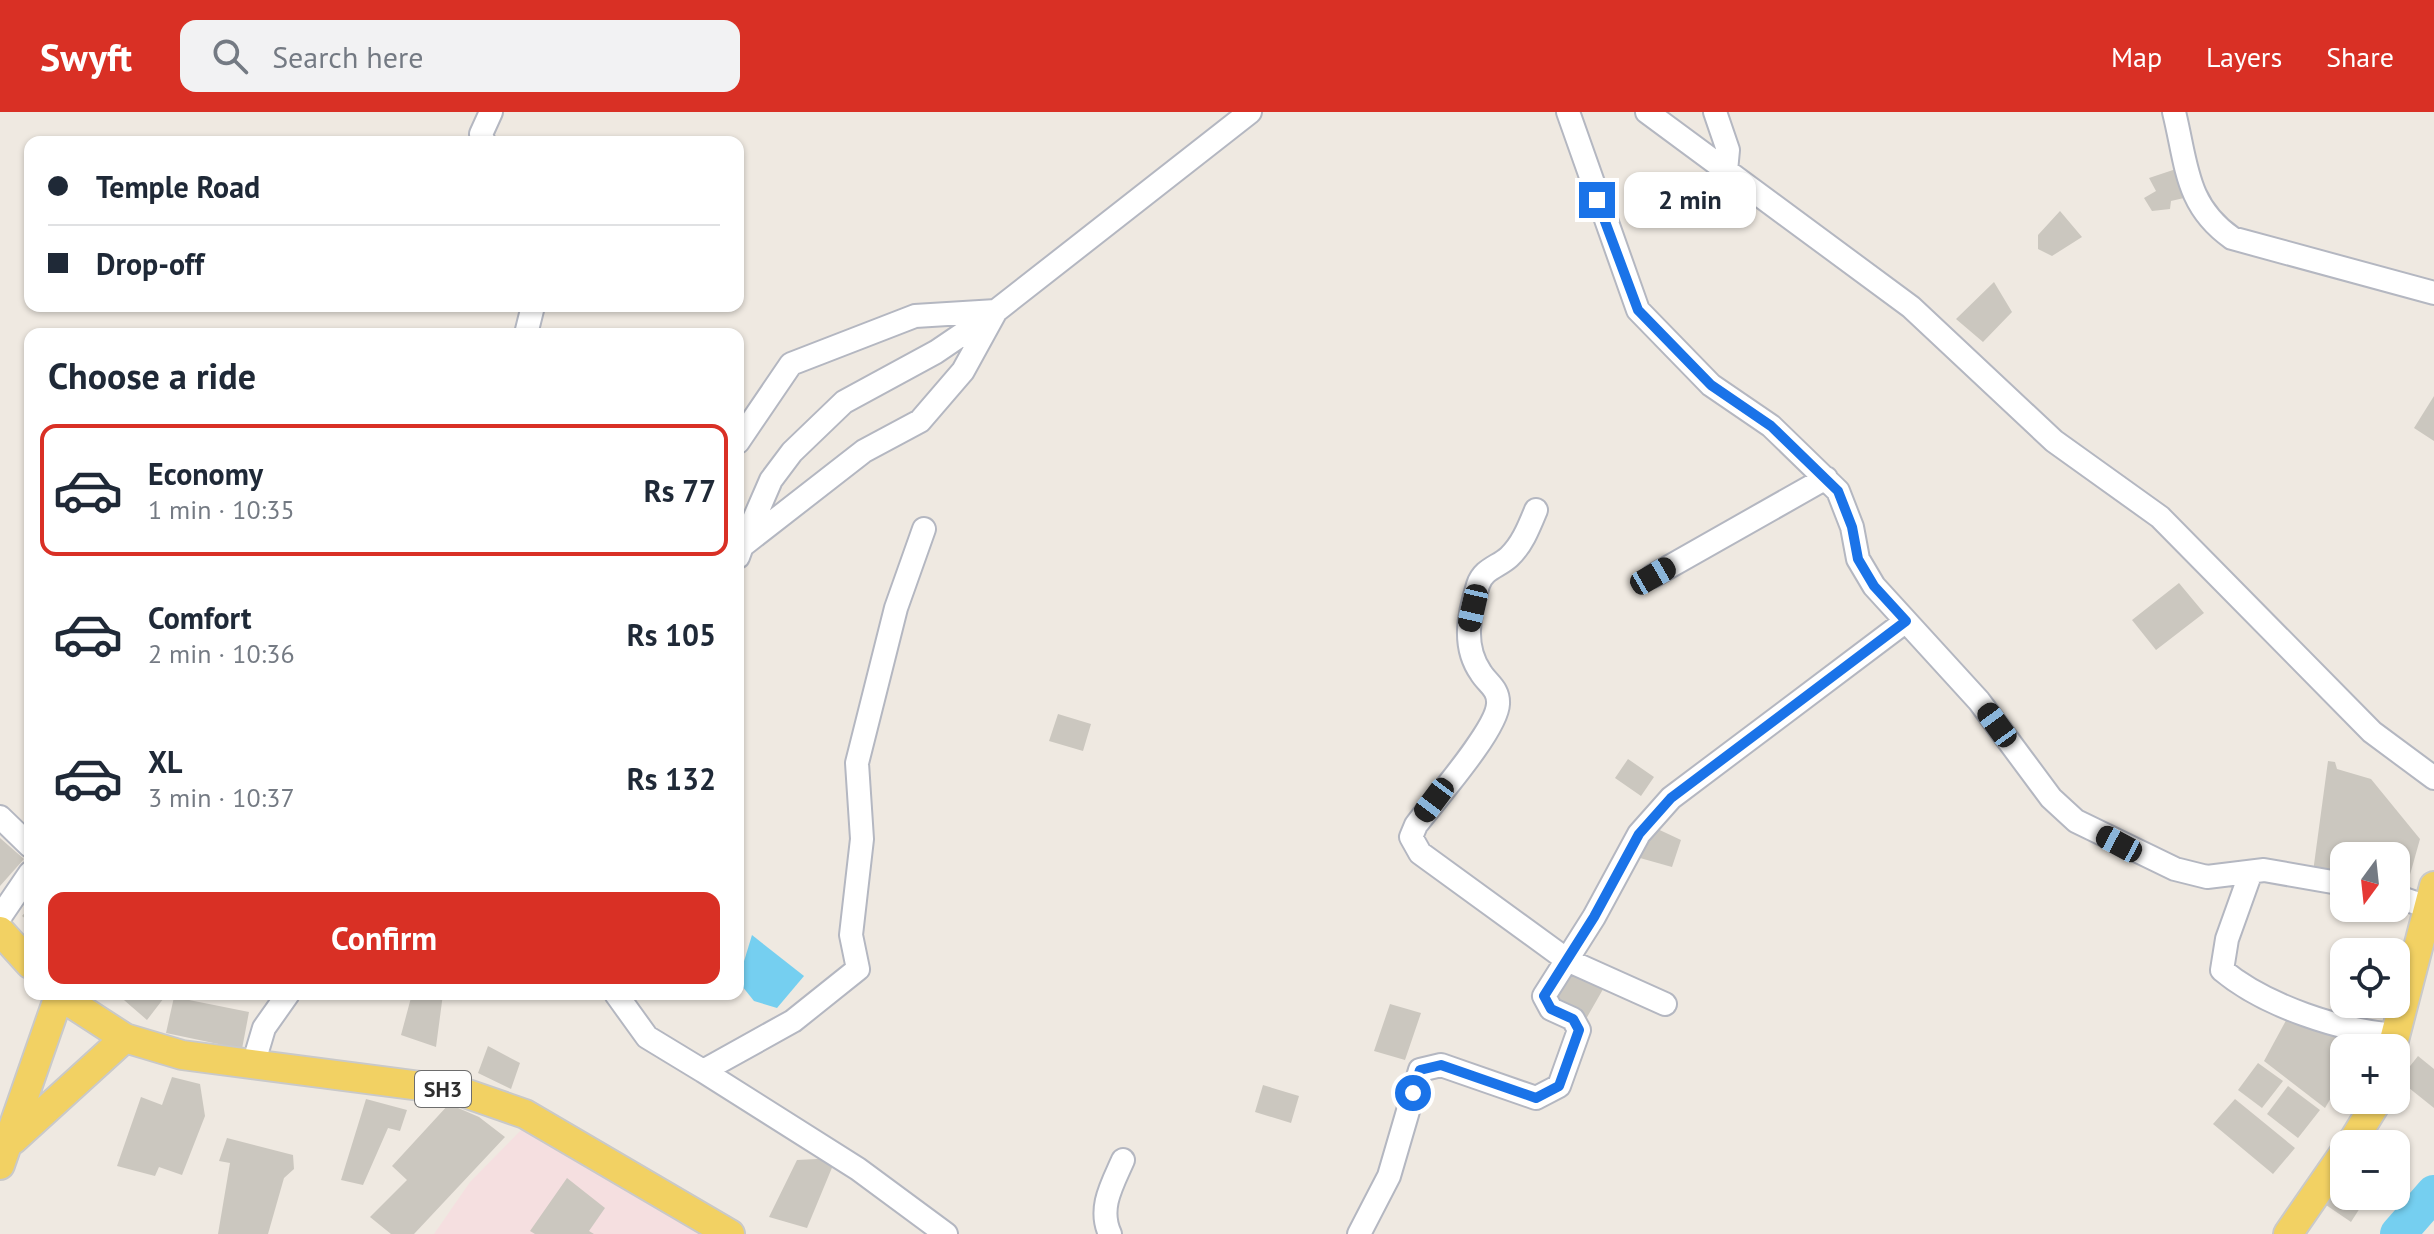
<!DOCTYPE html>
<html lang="en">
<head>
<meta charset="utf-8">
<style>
	:root { --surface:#fff; --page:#f2f2f3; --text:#1f2937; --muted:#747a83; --line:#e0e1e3; --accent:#d93025 }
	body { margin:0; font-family:"PT Sans",sans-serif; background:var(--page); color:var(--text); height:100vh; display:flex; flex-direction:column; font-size:30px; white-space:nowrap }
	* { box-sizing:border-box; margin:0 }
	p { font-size:26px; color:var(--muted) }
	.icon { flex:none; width:44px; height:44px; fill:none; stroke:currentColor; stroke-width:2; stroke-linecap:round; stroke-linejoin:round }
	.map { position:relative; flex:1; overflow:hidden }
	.side { position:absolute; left:24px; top:216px; width:720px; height:672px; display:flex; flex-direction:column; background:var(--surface); border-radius:16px; box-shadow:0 2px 6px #0004 }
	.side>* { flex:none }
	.banner { position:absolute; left:24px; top:24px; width:720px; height:176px; border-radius:16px; box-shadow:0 2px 6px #0004; display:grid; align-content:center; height:176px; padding:0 24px; background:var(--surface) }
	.needle { width:52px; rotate:195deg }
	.fabs { position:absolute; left:2330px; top:730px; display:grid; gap:16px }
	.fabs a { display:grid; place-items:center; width:80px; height:80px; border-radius:16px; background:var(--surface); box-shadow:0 2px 6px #0004; font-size:40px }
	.end { position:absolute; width:36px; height:36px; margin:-18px; border:10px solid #1a73e8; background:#fff; box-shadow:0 0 0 4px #fff }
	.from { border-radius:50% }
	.bubble { position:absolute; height:56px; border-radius:16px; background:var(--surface); box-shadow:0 2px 6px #0004; font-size:26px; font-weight:800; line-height:56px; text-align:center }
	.car { position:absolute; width:24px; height:48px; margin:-24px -12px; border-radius:10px; box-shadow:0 0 6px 2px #0007; background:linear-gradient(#222 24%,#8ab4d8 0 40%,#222 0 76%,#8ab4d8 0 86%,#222 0) }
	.banner b { display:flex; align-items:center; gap:28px; height:76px; font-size:30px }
	.banner b+b { border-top:2px solid var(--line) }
	.banner i { width:20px; height:20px; background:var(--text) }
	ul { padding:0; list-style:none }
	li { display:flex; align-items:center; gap:24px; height:132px; margin:0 16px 12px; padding:0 8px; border:4px solid transparent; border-radius:16px }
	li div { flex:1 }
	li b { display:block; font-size:30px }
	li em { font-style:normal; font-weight:800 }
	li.active { border-color:var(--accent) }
	li>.icon { width:72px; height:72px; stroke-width:1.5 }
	h2 { padding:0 24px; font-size:36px; line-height:96px }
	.primary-button { display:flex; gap:16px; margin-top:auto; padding:16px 24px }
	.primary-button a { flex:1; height:92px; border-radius:16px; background:var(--accent); color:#fff; font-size:32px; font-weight:800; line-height:92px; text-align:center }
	header { display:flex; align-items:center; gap:48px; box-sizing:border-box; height:112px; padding:0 40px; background:var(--accent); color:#fff }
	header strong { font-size:38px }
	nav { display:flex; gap:44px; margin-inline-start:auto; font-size:28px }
	.search { width:560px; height:72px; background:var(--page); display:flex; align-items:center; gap:20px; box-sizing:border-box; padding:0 28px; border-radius:16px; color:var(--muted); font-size:30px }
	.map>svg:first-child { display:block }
</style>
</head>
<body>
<header>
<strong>Swyft</strong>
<div class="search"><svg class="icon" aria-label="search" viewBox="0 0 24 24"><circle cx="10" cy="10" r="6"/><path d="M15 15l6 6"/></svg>Search here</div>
<nav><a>Map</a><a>Layers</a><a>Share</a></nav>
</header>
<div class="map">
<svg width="2434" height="1122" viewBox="0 0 2434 1122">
	<rect width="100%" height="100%" fill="#efe9e1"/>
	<!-- medical -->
	<path fill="#f5dfe0" d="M526,1013L720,1122H434L470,1070Z"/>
	<!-- water -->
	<path fill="#75cff0" d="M752,823L804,864L777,896L754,889L738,869Z"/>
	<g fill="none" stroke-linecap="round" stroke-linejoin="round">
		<!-- river -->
		<path stroke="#75cff0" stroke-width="36" d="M2398,1122L2434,1081"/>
	</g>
	<!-- building -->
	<path fill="#cbc7bf" d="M2176,57L2184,86L2171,89L2170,97L2152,99L2144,86L2156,79L2149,66Z
		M2060,99L2082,125L2052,144L2038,137V123Z
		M1994,170L2012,200L1983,230L1956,207Z
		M2434,284V329L2414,316Z
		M2179,471L2204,501L2156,538L2132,508Z
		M1058,602L1091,612L1083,639L1049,629Z
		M1628,647L1654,665L1641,684L1615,666Z
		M2328,649L2335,650L2337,657L2371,667L2420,727L2406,777L2396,774V744H2344V770L2313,760Z
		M1649,713L1681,728L1672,755L1640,746Z
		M0,726L24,747L0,774Z
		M30,795V810L22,804Z
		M1575,856L1606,872L1586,907L1554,892Z
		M117,882H167L147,908Z
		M412,882H443L436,935L401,923Z
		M174,885L249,900L242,937L166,921Z
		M1390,892L1421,901L1405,948L1374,939Z
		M2290,901L2363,932L2361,936H2344V964L2325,996L2264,949Z
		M488,934L520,951L511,977L478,961Z
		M2418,944L2434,957V996L2399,968Z
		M2258,951L2283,969L2262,996L2238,978Z
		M172,965L200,972L205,1004L182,1063L159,1055L155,1064L117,1054L141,985L162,993Z
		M1263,973L1299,984L1291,1011L1255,1000Z
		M2288,974L2320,998L2298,1026L2267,1002Z
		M366,987L407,998L400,1019L388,1016L363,1073L341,1068Z
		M2235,987L2295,1036L2273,1062L2213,1012Z
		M449,992L479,1005L505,1025L414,1122H391L370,1105L407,1068L392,1054Z
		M227,1026L293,1043L294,1057L284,1066L268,1122H218L230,1051L219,1049Z
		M836,1046L807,1116L769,1105L797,1048Z
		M567,1066L605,1096L589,1119L594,1122H535L530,1119Z
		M2342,1069L2344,1084L2367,1085L2351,1110L2326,1093Z"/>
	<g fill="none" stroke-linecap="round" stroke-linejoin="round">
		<defs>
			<path id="minor" d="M1568,0L1638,198L1711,273L1771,314L1838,379L1852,415L1858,447L1874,474L1979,589L2051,686L2076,709L2175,757L2207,765L2264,758L2344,772
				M1647,0L1911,195L2054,329L2160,405L2372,620L2434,666
				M1715,0L1728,38L1726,59
				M2174,0C2187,52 2185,93 2232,126L2434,181
				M484,30L481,22L491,0
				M526,222L533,194
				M738,330L791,252L915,204L996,199L1250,0
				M1536,398C1529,415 1522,433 1509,445C1498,455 1483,457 1478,473C1469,503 1462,534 1481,561C1488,572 1499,577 1498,592C1497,618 1434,689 1416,713L1411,725L1420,741L1567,848L1665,892
				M745,428L771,368L792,340L844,290L936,240L992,202
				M738,445L742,434L864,339L920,309L963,259L996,199
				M1653,464L1826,366
				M0,705L30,734
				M2251,760L2227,827L2222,858C2265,894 2341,919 2396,923
				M2396,784L2430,796
				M0,805L30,761
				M616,882L647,925L703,959L793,909L858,857L851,823L862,727L857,651L896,496L924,417
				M253,953L264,916L288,882
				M703,959L858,1057L946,1122
				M1110,1122C1098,1096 1112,1073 1123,1048
				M1359,1122L1389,1064L1420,958L1441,953L1536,986L1559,974L1579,918L1573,907L1551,897L1544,884L1594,805L1639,722L1671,686L1906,509"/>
			<path id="major" d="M0,819L30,852
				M57,882L125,926L182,943L459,979L525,1002L730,1122
				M2392,936L2434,774
				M13,1028L125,926
				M2351,1032L2378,988
				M0,1053L59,884
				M2288,1122L2344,1041"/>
		</defs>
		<!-- minor casing -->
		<use href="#minor" stroke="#b4b7c1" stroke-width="26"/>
		<!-- major casing -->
		<use href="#major" stroke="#c9c9c9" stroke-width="32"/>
		<!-- minor -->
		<use href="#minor" stroke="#fff" stroke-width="22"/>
		<!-- major -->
		<use href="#major" stroke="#f2d163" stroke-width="28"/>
	</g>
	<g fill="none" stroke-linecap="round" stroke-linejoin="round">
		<!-- route -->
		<path stroke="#1a73e8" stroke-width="10" d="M1413,981L1420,958L1441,953L1536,986L1559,974L1579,918L1573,907L1551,897L1544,884L1594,805L1639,722L1671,686L1906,509L1874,474L1858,447L1852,415L1838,379L1771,314L1711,273L1638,198L1597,88"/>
	</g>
	<g text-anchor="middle" stroke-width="6" stroke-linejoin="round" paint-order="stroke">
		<!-- shield labels -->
		<rect fill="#fff" stroke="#6d6d6d" stroke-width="2" x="415" y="959" width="56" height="36" rx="6"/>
		<g font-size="22" font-weight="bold" fill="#2e2e2e">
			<text x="443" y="985">SH3</text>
		</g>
	</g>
</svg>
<div class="fabs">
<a><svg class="needle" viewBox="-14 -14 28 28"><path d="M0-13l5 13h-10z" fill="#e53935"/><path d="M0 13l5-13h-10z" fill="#747a83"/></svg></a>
<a><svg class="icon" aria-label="locate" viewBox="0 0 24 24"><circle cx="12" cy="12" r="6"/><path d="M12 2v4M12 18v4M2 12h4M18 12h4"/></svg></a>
<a>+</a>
<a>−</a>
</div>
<i class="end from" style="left:1413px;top:981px"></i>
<i class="end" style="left:1597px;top:88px"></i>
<div class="bubble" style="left:1624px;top:60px;width:132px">2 min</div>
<i class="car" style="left:1653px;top:464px;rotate:60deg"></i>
<i class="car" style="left:1473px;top:496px;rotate:193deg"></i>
<i class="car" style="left:1997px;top:613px;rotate:324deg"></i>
<i class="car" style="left:1434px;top:688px;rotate:217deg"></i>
<i class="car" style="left:2119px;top:732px;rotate:298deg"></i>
<div class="banner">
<b><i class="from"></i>Temple Road</b>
<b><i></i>Drop-off</b>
</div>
<section class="side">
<h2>Choose a ride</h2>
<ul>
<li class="active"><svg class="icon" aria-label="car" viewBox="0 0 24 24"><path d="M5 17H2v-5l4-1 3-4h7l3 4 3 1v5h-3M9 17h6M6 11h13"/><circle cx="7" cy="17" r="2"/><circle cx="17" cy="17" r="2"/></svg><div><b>Economy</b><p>1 min · 10:35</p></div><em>Rs 77</em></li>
<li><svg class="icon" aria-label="car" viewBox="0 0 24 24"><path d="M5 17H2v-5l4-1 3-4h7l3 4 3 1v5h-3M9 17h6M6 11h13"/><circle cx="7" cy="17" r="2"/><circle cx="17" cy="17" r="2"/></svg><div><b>Comfort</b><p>2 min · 10:36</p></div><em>Rs 105</em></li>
<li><svg class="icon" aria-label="car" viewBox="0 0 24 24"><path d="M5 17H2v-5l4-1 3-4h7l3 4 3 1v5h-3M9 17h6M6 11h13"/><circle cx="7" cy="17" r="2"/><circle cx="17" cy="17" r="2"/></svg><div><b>XL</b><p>3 min · 10:37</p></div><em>Rs 132</em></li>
</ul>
<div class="primary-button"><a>Confirm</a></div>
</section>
</div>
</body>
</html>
